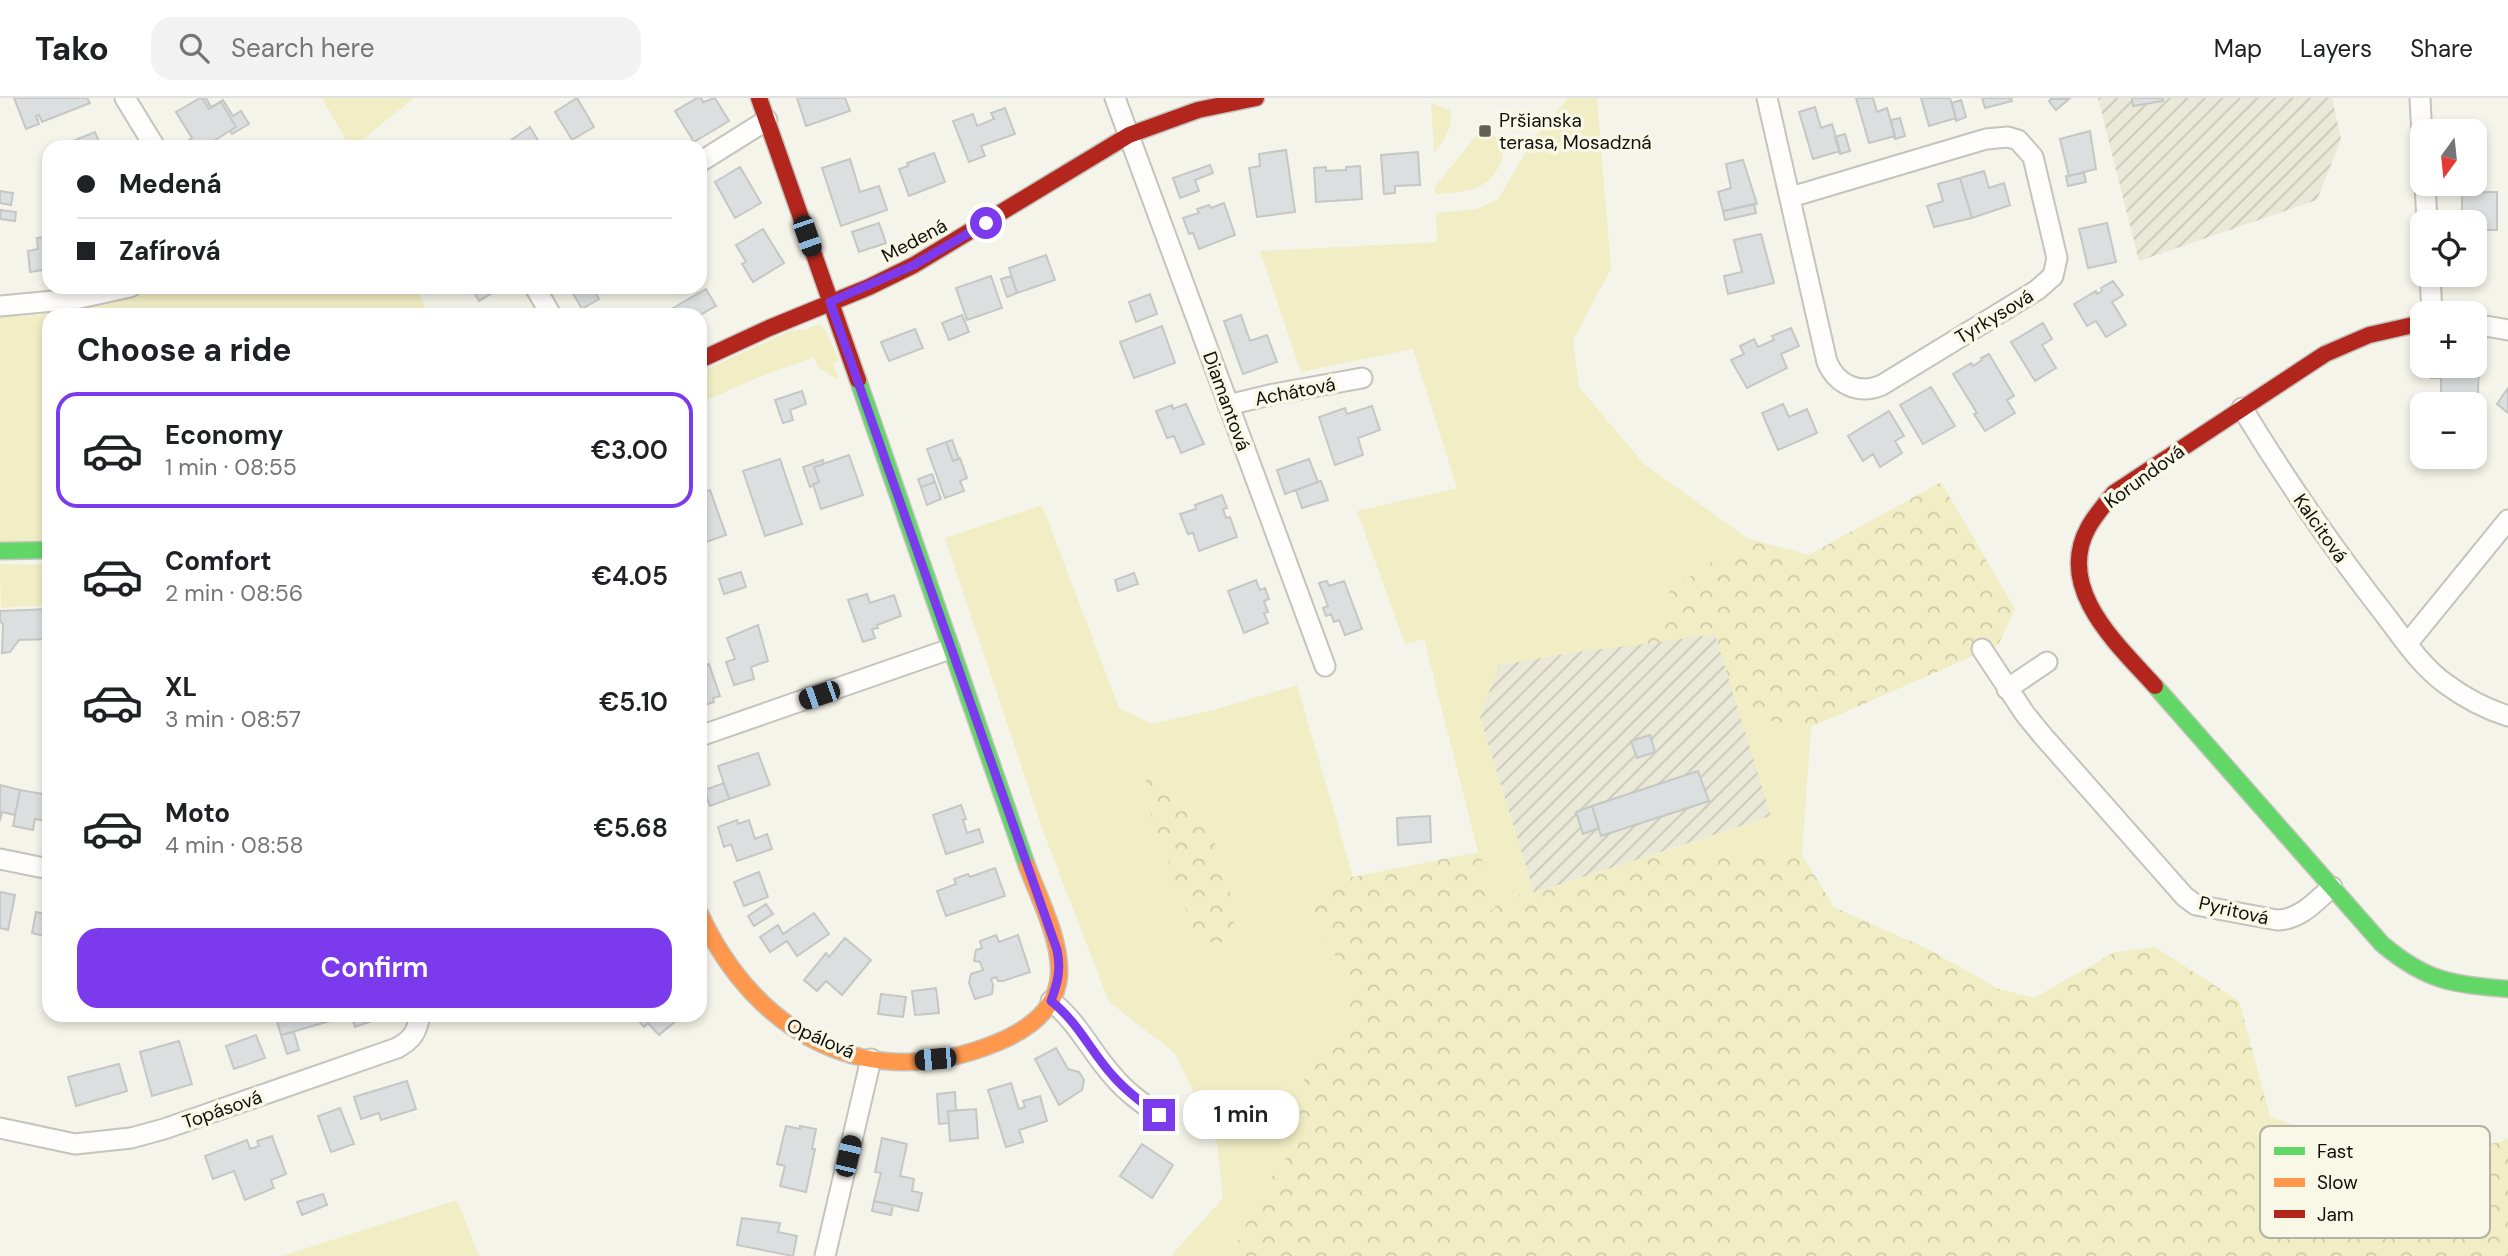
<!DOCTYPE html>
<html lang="en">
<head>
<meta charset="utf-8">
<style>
	:root { --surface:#fff; --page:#f2f2f2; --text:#202124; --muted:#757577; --line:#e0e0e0; --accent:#7c3aed }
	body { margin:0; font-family:"DM Sans",sans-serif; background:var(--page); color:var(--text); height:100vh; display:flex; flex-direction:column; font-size:26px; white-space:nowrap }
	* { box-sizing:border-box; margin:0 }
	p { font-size:23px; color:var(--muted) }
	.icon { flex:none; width:38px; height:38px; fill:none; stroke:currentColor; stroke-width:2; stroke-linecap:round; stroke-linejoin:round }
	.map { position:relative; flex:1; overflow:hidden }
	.details { position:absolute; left:42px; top:210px; width:665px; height:714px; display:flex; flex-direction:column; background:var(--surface); border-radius:21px; box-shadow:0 4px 10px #0003 }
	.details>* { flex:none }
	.top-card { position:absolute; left:42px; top:42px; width:665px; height:154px; border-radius:21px; box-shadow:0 4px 10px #0003; display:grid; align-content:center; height:154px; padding:0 35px; background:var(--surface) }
	.needle { width:46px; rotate:195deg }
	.buttons { position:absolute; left:2410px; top:21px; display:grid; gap:14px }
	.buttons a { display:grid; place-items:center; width:77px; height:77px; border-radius:14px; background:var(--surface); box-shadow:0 4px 10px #0003; font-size:35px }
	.end { position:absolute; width:32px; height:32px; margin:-16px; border:9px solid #7c3aed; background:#fff; box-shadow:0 0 0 4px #fff }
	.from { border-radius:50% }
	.bubble { position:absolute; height:49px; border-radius:21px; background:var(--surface); box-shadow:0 4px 10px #0003; font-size:23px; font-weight:600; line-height:49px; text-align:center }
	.car { position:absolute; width:21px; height:42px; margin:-21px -10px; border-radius:9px; box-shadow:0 0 5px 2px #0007; background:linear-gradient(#222 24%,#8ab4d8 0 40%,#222 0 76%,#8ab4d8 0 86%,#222 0) }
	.top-card b { display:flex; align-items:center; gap:24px; height:66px; font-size:26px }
	.top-card b+b { border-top:2px solid var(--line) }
	.top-card i { width:18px; height:18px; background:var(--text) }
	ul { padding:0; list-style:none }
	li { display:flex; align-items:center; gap:21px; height:116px; margin:0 14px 10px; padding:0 21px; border:4px solid transparent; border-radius:21px }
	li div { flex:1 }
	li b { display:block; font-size:26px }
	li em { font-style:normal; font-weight:600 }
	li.selected { border-color:var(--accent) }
	li>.icon { width:63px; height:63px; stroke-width:1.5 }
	h2 { padding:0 35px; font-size:32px; line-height:84px }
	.cta { display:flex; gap:14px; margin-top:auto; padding:14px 35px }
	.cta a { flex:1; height:80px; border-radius:21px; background:var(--accent); color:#fff; font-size:28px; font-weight:600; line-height:80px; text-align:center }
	header { display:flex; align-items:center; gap:42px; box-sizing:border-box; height:98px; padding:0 35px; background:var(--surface); border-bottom:2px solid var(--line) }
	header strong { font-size:33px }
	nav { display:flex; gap:38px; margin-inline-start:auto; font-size:24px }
	.search { width:490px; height:63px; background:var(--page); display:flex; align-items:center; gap:18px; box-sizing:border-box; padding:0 24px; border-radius:21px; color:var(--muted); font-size:26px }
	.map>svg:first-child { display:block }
</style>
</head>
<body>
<header>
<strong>Tako</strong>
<div class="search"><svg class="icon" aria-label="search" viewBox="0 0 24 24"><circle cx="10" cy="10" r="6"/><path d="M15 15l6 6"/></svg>Search here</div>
<nav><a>Map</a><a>Layers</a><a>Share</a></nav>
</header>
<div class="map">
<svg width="2508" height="1158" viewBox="0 0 2508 1158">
	<defs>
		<pattern id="industrial-furrows" width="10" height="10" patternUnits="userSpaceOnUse" patternTransform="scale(1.75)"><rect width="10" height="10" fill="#eae8d6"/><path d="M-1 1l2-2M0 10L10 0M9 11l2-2" fill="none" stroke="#c8c6b6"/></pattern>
		<pattern id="forest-crowns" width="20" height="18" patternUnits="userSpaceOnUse" patternTransform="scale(1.75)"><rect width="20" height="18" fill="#f1edc5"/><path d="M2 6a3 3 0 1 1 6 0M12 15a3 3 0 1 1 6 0" fill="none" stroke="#cecaa8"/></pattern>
	</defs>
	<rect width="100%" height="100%" fill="#f5f4ea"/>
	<!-- industrial -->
	<path fill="url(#industrial-furrows)" d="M2098,0H2332L2341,41L2317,102L2139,163Z
		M1715,536L1772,718L1534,795L1480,620L1498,567L1576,554Z"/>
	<!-- green -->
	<path fill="#f1edc5" d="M322,0H414L353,49H350Z
		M1568,0H1597L1611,171L1573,242L1579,289L1644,366L1747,440L1670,492L1645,546L1576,554L1498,567L1480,620L1534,795L1506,799L1480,822L1490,780L1478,754L1424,541L1405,546L1357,413L1457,390L1413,251L1301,274L1260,153L1437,144L1436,115L1476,111L1498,101L1534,40Z
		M1431,5L1450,12C1454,30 1444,41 1434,55Z
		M1479,34H1488L1504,43C1505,54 1503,60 1498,70C1485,95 1460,94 1435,96V89Z
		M164,189H416L429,217H49V442L0,444V218C58,220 109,206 164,189Z
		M819,226L826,233L839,263L833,265L838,279L836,281L817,268L814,259L759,279L700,305V274L793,232H804Z
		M1042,407L1119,610L1152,626L1217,611L1297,587L1353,779L1319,792L1311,816L1353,888L1347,921L1342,936L1328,942L1305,969L1297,1046L1264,1089L1231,1158H1171L1223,1100L1217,1045L1175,955L1109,904L1043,733L945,440Z
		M0,466L49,467V507L1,510Z
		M1740,618L1811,629L1802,757L1662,754L1771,718Z
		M457,1102L479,1158H282Z"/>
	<!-- forest -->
	<path fill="url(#forest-crowns)" d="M1941,384L2015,511L1998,547L1811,629L1740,618L1715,536L1645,546L1670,492L1747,440L1809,457Z
		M1155,671L1201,714L1220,757L1230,794L1234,827L1223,844H1201L1191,825L1141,690Z
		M1478,754L1490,780L1481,821L1506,799L1534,795L1662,754L1802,757L1834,809L1926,850L1999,891L2034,900L2115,854L2155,849L2239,903L2270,1018L2395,1068L2499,1044L2508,1040V1158H1231L1264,1089L1297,1046L1305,969L1328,942L1342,936L1347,921L1353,888L1311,816L1319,792L1353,779Z"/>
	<!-- building -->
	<path fill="#dcdfdf" stroke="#c5c7c5" stroke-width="2" d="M14,0H87L90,5L42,24L39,17L36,18L39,26L26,31Z
		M200,0H202L209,11L221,4L236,29L204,49H193L189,42L192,40L176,14Z
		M202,0H206L211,9L223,2L233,18L241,13L249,26L232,36L230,33L236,29L221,4L209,11Z
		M577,0L594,29L572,42L555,14Z
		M697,0H701L703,4L715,0L729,23L694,44L675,13Z
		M797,0H845L850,13L806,28Z
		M1856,0H1873L1877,14L1887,10L1895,38L1869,45Z
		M1921,0H1950L1956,20L1929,28Z
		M1982,0H2011L2012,3L1985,10Z
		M2052,0V1H2069L2056,12L2049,3Z
		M2132,0H2163V3L2133,8Z
		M1961,2L1966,19L1956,23L1952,5Z
		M1815,9L1821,30L1832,26L1840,53L1813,61L1799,14Z
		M1005,10L1015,36L981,48L985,58L969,64L953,23L973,16L977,28L994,21L991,15Z
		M1900,20L1905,38L1895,41L1891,22Z
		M530,29L542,49H508L513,46L511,42Z
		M2090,33L2096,71L2069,78L2060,41Z
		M95,34L101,49H64L63,47Z
		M1845,36L1850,53L1840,56L1835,39Z
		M1286,52L1295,114L1257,119L1249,70L1260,68L1259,56Z
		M1418,54L1420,87L1395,88V95L1384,96L1381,57Z
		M934,55L945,84L909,98L899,71L908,68L907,65Z
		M850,61L860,94L879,88L887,112L841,128L822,70Z
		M1743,62L1757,106L1723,113L1718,94L1731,90L1726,66Z
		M1210,67L1213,75L1195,82L1199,93L1180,100L1173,80Z
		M1360,68L1362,101L1316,104L1314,70L1326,69V73L1346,72V69Z
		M740,69L761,105L735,120L715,84Z
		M1984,73L1989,90L2004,85L2010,107L1972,120L1960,80Z
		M2084,75L2086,84L2068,88L2066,78Z
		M1960,80L1972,120L1934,129L1927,108L1943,103L1938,86Z
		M0,93L13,95L11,107L0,105Z
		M2462,94H2497V132H2474V124H2462Z
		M1224,105L1235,137L1199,151L1193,135L1189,136L1183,120L1199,115L1197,111L1209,107L1211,110Z
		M1754,106L1756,115L1725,122L1723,113Z
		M1,112L16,114L15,123L0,121Z
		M879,125L886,145L859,154L852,134Z
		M2107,125L2116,164L2088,170L2079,131Z
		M763,131L784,165L753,184L742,166L746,164L736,147Z
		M1761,136L1774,185L1728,196L1724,178L1742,174L1734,142Z
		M49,138V171L30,174L28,153L38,151L37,140Z
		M1046,157L1055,182L1017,195L1009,170Z
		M991,178L1002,210L967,222L956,190Z
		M1011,178L1017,195L1007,199L1001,181Z
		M2113,183L2123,197L2112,204L2126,227L2106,239L2096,223L2087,228L2074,206L2096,193L2097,196L2102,193L2101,190Z
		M471,189H507L501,193L499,191L479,203Z
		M569,189H592L599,201L582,211Z
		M706,191L716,208L700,217H677L673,210Z
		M1150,196L1157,216L1136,224L1129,204Z
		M962,217L969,234L949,242L942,225Z
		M1241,217L1250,243L1267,237L1277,264L1243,276L1224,223Z
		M2043,225L2052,241L2042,247L2056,270L2035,283L2011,244Z
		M1162,228L1175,265L1134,280L1120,244Z
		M1791,230L1799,248L1781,256L1787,270L1747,290L1731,262L1744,256L1740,248L1754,241L1758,249L1774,242L1772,238Z
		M915,231L923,250L889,263L881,244Z
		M1989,256L2014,298L2007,302L2015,315L1985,333L1974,316L1977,315L1953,276L1971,265L1973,268L1982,262L1981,260Z
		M2474,262L2479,263L2478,295H2441V280H2431V268H2474Z
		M1931,289L1955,328L1923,346L1900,307Z
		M2508,290V315L2497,306Z
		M802,293L806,306L790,312L793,322L783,325L775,302Z
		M1186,306L1204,346L1181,355L1174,338L1167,340L1156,313L1172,307L1173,311Z
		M1783,306L1789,319L1807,311L1817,335L1778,352L1762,315Z
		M1372,308L1380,332L1358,340L1363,357L1335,367L1319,319L1345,310L1347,316Z
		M1889,313L1904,338L1895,343L1902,355L1880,369L1873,356L1863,363L1848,338Z
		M952,342L959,361L953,363L946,344Z
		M946,344L953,363L960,360L967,380L960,383L964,393L945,400L927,351Z
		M849,357L863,397L821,411L813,386L819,384L814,369Z
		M780,361L802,426L765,438L743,373Z
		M1309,361L1318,384L1285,396L1277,372Z
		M823,362L824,366L814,369L819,384L810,389L803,369Z
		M932,376L935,384L921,389L918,381Z
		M1321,383L1328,402L1302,410L1296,392Z
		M935,384L941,401L927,407L921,389Z
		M710,392L726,437L703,445L706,454L700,456V395Z
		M1222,397L1227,410L1223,411L1226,420L1230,419L1237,439L1199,453L1193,435L1188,436L1180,416L1196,411L1195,407Z
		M741,474L746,489L724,496L719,481Z
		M1134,475L1138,486L1118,493L1115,482Z
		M1256,482L1260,492L1265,490L1269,501L1264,503L1268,514L1264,515L1268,525L1244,535L1228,493Z
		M1327,483L1329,488L1344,483L1362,531L1345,537L1339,522L1334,524L1331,516L1326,518L1323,510L1328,508L1319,485Z
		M867,496L870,505L894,497L901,518L877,527L878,530L872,531L875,540L863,544L848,502Z
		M49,511V541L19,542L10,554L2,555L3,526L0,523V513Z
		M758,527L768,563L751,569L754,581L734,587L726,564L735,561L727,540Z
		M709,566L720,598L713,600L714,604L705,607L703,603L700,604V569Z
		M1650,637L1655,654L1637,660L1631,643Z
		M758,655L770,687L729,701L718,668Z
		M1698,673L1709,703L1601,738L1592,708Z
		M724,685L729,701L710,708L704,692Z
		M0,687L20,692L15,717L2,714L0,723Z
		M20,692L49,697V723L35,721L33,732L13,728Z
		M961,707L966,721L963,722L967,735L979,731L983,744L946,756L933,717Z
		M1592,708L1599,730L1583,736L1576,714Z
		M1430,718L1431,744L1398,747L1397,720Z
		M737,722L738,726L749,722L755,741L767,736L772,751L737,763L731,746L724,749L718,729Z
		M995,770L1005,798L946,818L937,793L956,786L954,781L968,776L970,779Z
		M759,774L768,799L744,808L734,784Z
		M0,794L15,797L8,832L0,830Z
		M766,806L773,816L754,828L748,818Z
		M36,814L49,817V845L47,844L48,839L32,835Z
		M814,815L829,836L797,858L787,843L770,854L760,839L778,827L783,836Z
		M996,837L999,844L1018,837L1030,874L1003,883H998L996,879L991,881L993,887L992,896L975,901L969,885L971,876L983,872L980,864L974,863L976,852L982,850L980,843Z
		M845,840L871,862L842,897L826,883L817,893L804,882L826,855L829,859Z
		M936,890L939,915L915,917L912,893Z
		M881,896L906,899L903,919L878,916Z
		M275,917H329L330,923L281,937Z
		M351,917H369L372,923L355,929Z
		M634,917H683L659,937L648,925L644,929Z
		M294,934L299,952L287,956L281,937Z
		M256,937L265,960L234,971L226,948Z
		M179,943L192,986L152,998L140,954Z
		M1056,950L1068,971L1079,974L1084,982L1082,992L1059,1007L1035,961Z
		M119,966L127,993L76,1008L68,979Z
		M407,983L416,1011L381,1022L379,1015L361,1021L354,999Z
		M1011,985L1019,1011L1025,1009L1023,1003L1040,998L1047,1023L1019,1032L1023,1044L1006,1049L988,992Z
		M955,994L956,1013H948L949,1025L939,1026L937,996Z
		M340,1010L354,1046L331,1054L318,1018Z
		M976,1011L978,1040L950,1043L948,1013Z
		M786,1028L800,1031V1028L816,1031L812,1051H815L806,1094L780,1088L785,1068L777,1066Z
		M272,1038L286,1076L271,1082L274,1090L245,1102L234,1073L213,1081L205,1058L247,1042L250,1051L259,1048L257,1043Z
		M882,1040L907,1046L900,1078L914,1081L912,1093L922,1095L918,1113L874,1103L881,1075L875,1074Z
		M1142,1046L1173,1067L1152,1100L1120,1078Z
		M323,1096L327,1107L302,1117L297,1104Z
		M874,1103L893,1107L891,1117L872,1113Z
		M742,1120L780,1125L778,1134L797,1138L793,1158L737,1147Z"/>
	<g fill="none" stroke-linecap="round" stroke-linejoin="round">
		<defs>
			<path id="street" d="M125,0L155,49
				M1115,0L1325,568
				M1767,0L1827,264C1837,287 1859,297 1882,287L2037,192L2053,178L2057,160L2033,59L2018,42L2008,39L1986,41L1791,99
				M2420,0L2422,40
				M700,64L767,22
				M2425,86L2427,124
				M2430,177L2432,215
				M535,189L551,217
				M0,208L75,201L130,189
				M2474,226L2508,232
				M1228,307L1274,296L1362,280
				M2242,310C2286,382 2334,452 2386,518C2404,542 2422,569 2446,586C2465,600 2486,611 2508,618
				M2407,546L2508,422
				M1982,551L2025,616L2043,638L2185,799L2196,807L2277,822C2300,822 2316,803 2332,789
				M2007,591L2047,564
				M700,638L950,551
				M0,761L49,771
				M1051,903C1078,924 1091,954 1113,978C1126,994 1142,1005 1159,1017
				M0,1030L75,1046L131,1040L164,1031L397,950C412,942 417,934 420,917
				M825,1158L871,961"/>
			<path id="fast" d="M858,282L1027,768
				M0,453L49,452
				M2155,588L2382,846C2427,884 2452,886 2508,891"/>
			<path id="slow" d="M700,816C756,936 867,998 996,945C1023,934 1052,916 1058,885C1065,850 1039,800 1027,768"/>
			<path id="jam" d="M759,0L858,282
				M700,262L769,230L869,189L914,167L1129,37L1198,12L1256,0
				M2155,588C2118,547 2055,491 2088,430C2095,417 2105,406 2114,395L2325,256L2369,237L2422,225"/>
		</defs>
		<!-- street casing -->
		<use href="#street" stroke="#c4c4bc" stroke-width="23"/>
		<!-- fast casing -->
		<use href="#fast" stroke="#c4c4bc" stroke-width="19"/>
		<!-- slow casing -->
		<use href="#slow" stroke="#c4c4bc" stroke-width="19"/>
		<!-- jam casing -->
		<use href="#jam" stroke="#c4c4bc" stroke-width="19"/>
		<!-- street -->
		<use href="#street" stroke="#fefdfc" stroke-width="19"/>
		<!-- fast -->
		<use href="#fast" stroke="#63d668" stroke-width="16"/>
		<!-- slow -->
		<use href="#slow" stroke="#ff974d" stroke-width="16"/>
		<!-- jam -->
		<use href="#jam" stroke="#b3261e" stroke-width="16"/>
	</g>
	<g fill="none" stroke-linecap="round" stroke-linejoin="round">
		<!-- route -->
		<path stroke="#7c3aed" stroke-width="9" d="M986,125L914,167L830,204L1057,852C1061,871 1058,884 1051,903C1078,924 1091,954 1113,978C1126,993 1142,1005 1159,1017"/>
	</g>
	<!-- markers -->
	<rect fill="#606058" stroke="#f9f8e6" stroke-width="2.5" x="1478" y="26" width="14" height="14" rx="3.5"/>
	<g text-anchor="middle" stroke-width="7" stroke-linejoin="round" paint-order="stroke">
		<!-- poi labels -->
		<g font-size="19" fill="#10100a" stroke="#f9f8e6" text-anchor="start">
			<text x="1499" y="29">Pršianska<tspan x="1499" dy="22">terasa, Mosadzná</tspan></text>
		</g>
		<!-- street labels -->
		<g font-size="19" fill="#10100a" stroke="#f9f8e6">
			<text transform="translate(914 142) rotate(-28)" y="7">Medená</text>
			<text transform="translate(1994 218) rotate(-31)" y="7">Tyrkysová</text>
			<text transform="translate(1295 293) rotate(-11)" y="7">Achátová</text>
			<text transform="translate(1227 303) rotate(70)" y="7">Diamantová</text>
			<text transform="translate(2144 378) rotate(-36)" y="7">Korundová</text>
			<text transform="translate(2321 430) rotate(55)" y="7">Kalcitová</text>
			<text transform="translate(2234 812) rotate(13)" y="7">Pyritová</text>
			<text transform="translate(821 940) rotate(24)" y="7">Opálová</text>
			<text transform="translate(222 1011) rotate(-19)" y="7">Topásová</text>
		</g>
	</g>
	<!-- legend -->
	<rect x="2260" y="1028" width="230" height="112" rx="10" fill="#f9f8e6" stroke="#b3b2a4" stroke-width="2"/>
	<rect x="2274" y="1049" width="31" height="8" fill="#63d668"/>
	<rect x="2274" y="1080" width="31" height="9" fill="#ff974d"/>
	<rect x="2274" y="1112" width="31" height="8" fill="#b3261e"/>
	<g font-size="19" fill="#10100a">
		<text x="2317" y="1060">Fast</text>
		<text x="2317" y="1091">Slow</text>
		<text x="2317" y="1123">Jam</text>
	</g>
</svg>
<div class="buttons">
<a><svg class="needle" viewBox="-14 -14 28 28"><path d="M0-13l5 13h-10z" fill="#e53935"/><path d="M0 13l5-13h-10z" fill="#757577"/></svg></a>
<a><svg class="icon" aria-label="locate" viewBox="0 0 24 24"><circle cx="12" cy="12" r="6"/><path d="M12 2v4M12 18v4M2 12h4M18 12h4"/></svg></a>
<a>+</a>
<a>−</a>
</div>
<i class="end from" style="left:986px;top:125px"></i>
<i class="end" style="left:1159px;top:1017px"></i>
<div class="bubble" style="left:1183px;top:992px;width:116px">1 min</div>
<i class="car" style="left:807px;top:138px;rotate:161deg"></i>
<i class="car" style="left:819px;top:597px;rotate:251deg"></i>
<i class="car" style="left:935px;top:961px;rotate:265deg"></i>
<i class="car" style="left:848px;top:1058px;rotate:13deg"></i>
<div class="top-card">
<b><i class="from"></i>Medená</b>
<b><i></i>Zafírová</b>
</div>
<section class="details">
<h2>Choose a ride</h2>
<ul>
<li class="selected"><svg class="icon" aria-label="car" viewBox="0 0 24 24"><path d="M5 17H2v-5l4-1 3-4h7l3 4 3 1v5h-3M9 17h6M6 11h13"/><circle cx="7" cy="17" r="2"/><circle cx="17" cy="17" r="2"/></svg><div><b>Economy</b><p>1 min · 08:55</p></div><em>€3.00</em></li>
<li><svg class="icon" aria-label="car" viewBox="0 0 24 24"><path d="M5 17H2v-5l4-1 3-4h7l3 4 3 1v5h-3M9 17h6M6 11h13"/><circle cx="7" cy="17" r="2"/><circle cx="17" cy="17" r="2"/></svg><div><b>Comfort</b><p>2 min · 08:56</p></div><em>€4.05</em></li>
<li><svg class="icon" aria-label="car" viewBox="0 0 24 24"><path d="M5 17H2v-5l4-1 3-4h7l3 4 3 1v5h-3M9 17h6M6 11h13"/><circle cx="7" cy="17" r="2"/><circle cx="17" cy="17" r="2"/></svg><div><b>XL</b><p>3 min · 08:57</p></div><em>€5.10</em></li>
<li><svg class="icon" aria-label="car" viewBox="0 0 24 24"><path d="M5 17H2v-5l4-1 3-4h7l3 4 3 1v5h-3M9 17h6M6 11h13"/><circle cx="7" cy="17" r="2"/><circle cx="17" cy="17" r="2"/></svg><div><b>Moto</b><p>4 min · 08:58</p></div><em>€5.68</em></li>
</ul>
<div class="cta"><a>Confirm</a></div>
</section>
</div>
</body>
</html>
